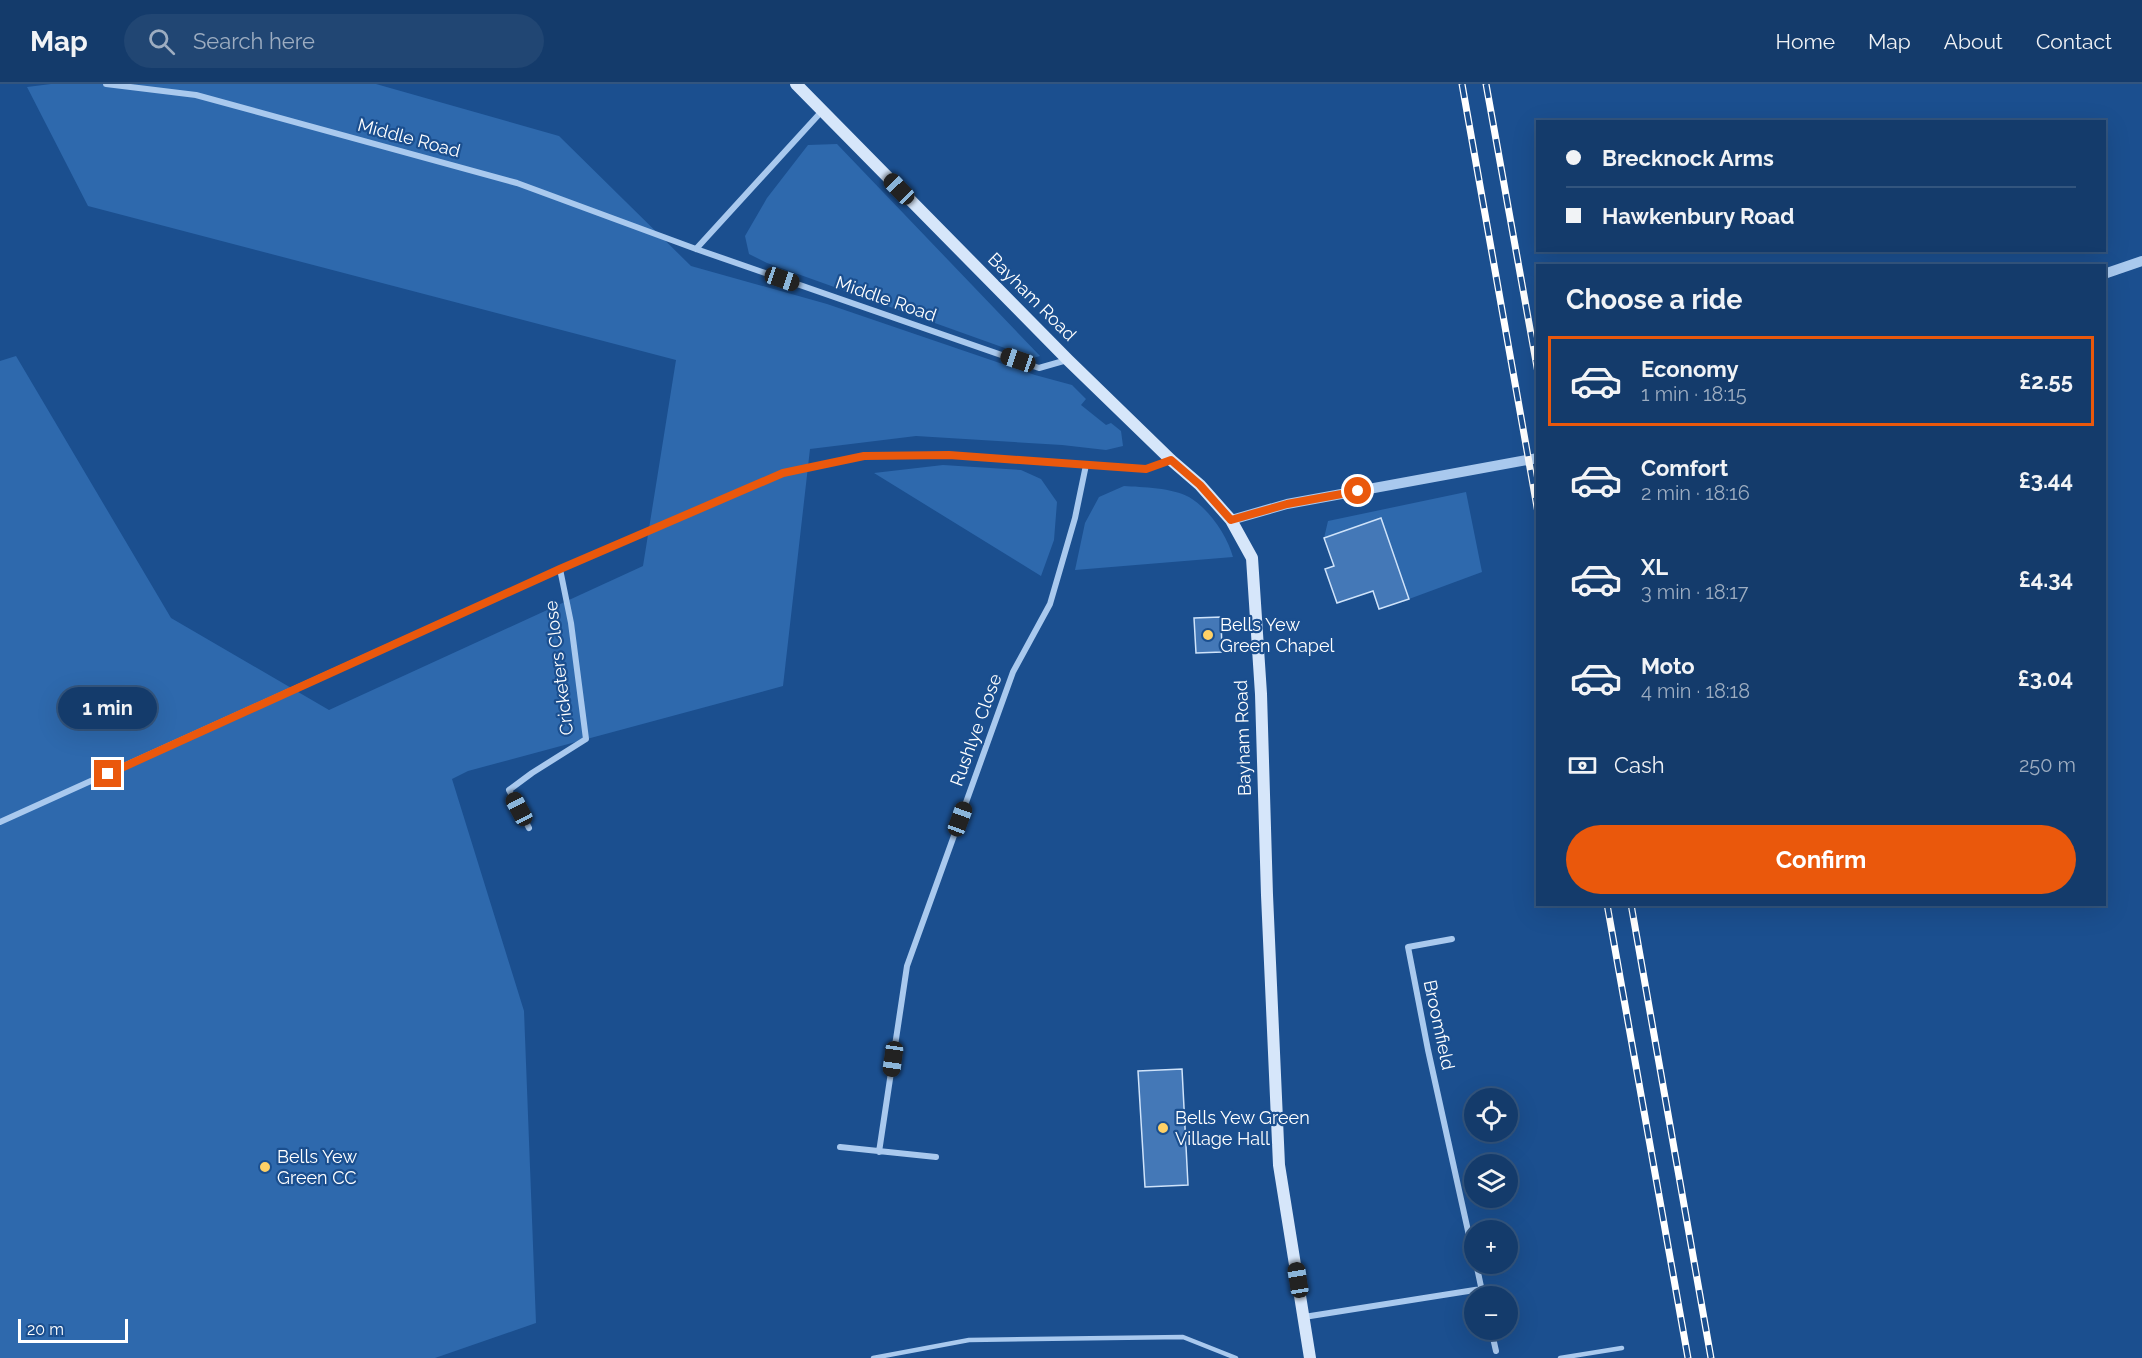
<!DOCTYPE html>
<html lang="en">
<head>
<meta charset="utf-8">
<style>
	:root { --surface:#143b6b; --page:#214673; --text:#f1f3f6; --muted:#9dadc1; --line:#33557e; --accent:#ea580c }
	body { margin:0; font-family:Raleway,sans-serif; background:var(--page); color:var(--text); height:100vh; display:flex; flex-direction:column; font-size:22px; white-space:nowrap }
	* { box-sizing:border-box; margin:0 }
	p { font-size:20px; color:var(--muted) }
	.icon { flex:none; width:33px; height:33px; fill:none; stroke:currentColor; stroke-width:2; stroke-linecap:round; stroke-linejoin:round }
	.map { position:relative; flex:1; overflow:hidden }
	.side { position:absolute; left:1536px; top:180px; width:570px; height:642px; display:flex; flex-direction:column; background:var(--surface); border-radius:0px; box-shadow:0 6px 24px #0002,0 0 0 2px var(--line) }
	.side>* { flex:none }
	.top-card { position:absolute; left:1536px; top:36px; width:570px; height:132px; border-radius:0px; box-shadow:0 6px 24px #0002,0 0 0 2px var(--line); display:grid; align-content:center; height:132px; padding:0 30px; background:var(--surface) }
	.controls { position:absolute; left:1464px; top:1004px; display:grid; gap:12px }
	.controls a { display:grid; place-items:center; width:54px; height:54px; border-radius:50%; background:var(--surface); box-shadow:0 6px 24px #0002,0 0 0 2px var(--line); font-size:30px }
	.scale { position:absolute; left:18px; bottom:15px; width:110px; box-sizing:border-box; padding-left:6px; border:3px solid #fff; border-top:0; font-size:16px; line-height:21px; white-space:nowrap; color:#fff; -webkit-text-stroke:4px #1b4f8f; paint-order:stroke }
	.end { position:absolute; width:27px; height:27px; margin:-14px; border:8px solid #ea580c; background:#fff; box-shadow:0 0 0 3px #fff }
	.from { border-radius:50% }
	.bubble { position:absolute; height:42px; border-radius:21px; background:var(--surface); box-shadow:0 6px 24px #0002,0 0 0 2px var(--line); font-size:20px; font-weight:700; line-height:42px; text-align:center }
	.car { position:absolute; width:18px; height:36px; margin:-18px -9px; border-radius:8px; box-shadow:0 0 4px 2px #0007; background:linear-gradient(#222 24%,#8ab4d8 0 40%,#222 0 76%,#8ab4d8 0 86%,#222 0) }
	.top-card b { display:flex; align-items:center; gap:21px; height:57px; font-size:22px }
	.top-card b+b { border-top:2px solid var(--line) }
	.top-card i { width:15px; height:15px; background:var(--text) }
	ul { padding:0; list-style:none }
	li { display:flex; align-items:center; gap:18px; height:90px; margin:0 12px 9px; padding:0 18px; border:3px solid transparent; border-radius:0px }
	li div { flex:1 }
	li b { display:block; font-size:22px }
	li em { font-style:normal; font-weight:700 }
	li.active { border-color:var(--accent) }
	li>.icon { width:54px; height:54px; stroke-width:1.5 }
	h2 { padding:0 30px; font-size:27px; line-height:72px }
	.pay { display:flex; align-items:center; gap:15px; height:66px; padding:0 30px; font-size:22px }
	.pay p { margin-inline-start:auto }
	.primary-button { display:flex; gap:12px; margin-top:auto; padding:12px 30px }
	.primary-button a { flex:1; height:69px; border-radius:36px; background:var(--accent); color:#fff; font-size:24px; font-weight:700; line-height:69px; text-align:center }
	header { display:flex; align-items:center; gap:36px; box-sizing:border-box; height:84px; padding:0 30px; background:var(--surface); border-bottom:2px solid var(--line) }
	header strong { font-size:28px }
	nav { display:flex; gap:33px; margin-inline-start:auto; font-size:21px }
	.search { width:420px; height:54px; background:var(--page); display:flex; align-items:center; gap:15px; box-sizing:border-box; padding:0 21px; border-radius:33px; color:var(--muted); font-size:22px }
	.map>svg:first-child { display:block }
</style>
</head>
<body>
<header>
<strong>Map</strong>
<div class="search"><svg class="icon" aria-label="search" viewBox="0 0 24 24"><circle cx="10" cy="10" r="6"/><path d="M15 15l6 6"/></svg>Search here</div>
<nav><a>Home</a><a>Map</a><a>About</a><a>Contact</a></nav>
</header>
<div class="map">
<svg width="2142" height="1274" viewBox="0 0 2142 1274">
	<rect width="100%" height="100%" fill="#1b4f8f"/>
	<!-- green -->
	<path fill="#2e69ad" d="M51,0H376L559,52L691,182L827,220L1035,291L1072,301L1086,315L1081,321L1106,341L1111,339L1121,347L1123,362L1106,366L1062,361L916,352L810,365L783,602L468,687L452,695L524,927L536,1239L435,1274H0V277L16,272L171,534L329,626L643,482L676,276L88,122L27,3Z
		M837,60L1040,272L1033,274L767,179L749,170L745,152L767,114L808,61Z
		M943,381L1021,386L1041,395L1057,418L1054,456L1041,492L874,389Z
		M1124,402C1142,403 1173,404 1189,413C1209,425 1227,451 1233,473L1075,486L1085,439L1099,413Z
		M1466,408L1482,488L1409,515L1381,435L1324,454L1328,437Z"/>
	<!-- building -->
	<path fill="#4478b7" stroke="#cfe3fa" stroke-width="1.5" d="M1381,434L1409,515L1379,525L1373,507L1337,519L1325,485L1334,482L1324,454Z
		M1221,533L1222,568L1196,569L1194,534Z
		M1182,985L1188,1101L1145,1103L1138,987Z"/>
	<g fill="none" stroke-linecap="round" stroke-linejoin="round">
		<!-- service -->
		<path stroke="#a9c9ee" stroke-width="4.5" d="M873,1274L969,1256L1183,1253L1236,1274
			M1560,1274L1622,1264"/>
		<!-- minor -->
		<path stroke="#a9c9ee" stroke-width="6" d="M106,0L196,11L517,99L696,165L1039,284L1067,276
			M696,165L822,27
			M0,738L560,485L783,389L864,372L949,371L1146,385L1170,376
			M529,744L509,706L532,689L586,655L571,539L560,485
			M1452,855L1408,863L1428,966L1474,1174
			M840,1063L936,1073
			M879,1068L907,882L1013,588L1050,520L1075,434L1086,381
			M1476,1179L1483,1212
			M1304,1233L1481,1205
			M1491,1245L1496,1267"/>
		<!-- tertiary -->
		<path stroke="#a9c9ee" stroke-width="10" d="M2104,190L2142,177
			M1231,436L1287,420L1538,374"/>
		<!-- secondary -->
		<path stroke="#d6e6fa" stroke-width="12" d="M796,0L1068,276L1171,376L1200,401L1231,436L1252,474L1261,610L1267,811L1279,1081L1310,1274"/>
		<defs>
			<path id="rail" d="M1462,0L1538,429
				M1486,0L1538,289
				M1607,820L1688,1274
				M1631,820L1711,1274"/>
		</defs>
		<!-- rail casing -->
		<use href="#rail" stroke="#fff" stroke-width="7"/>
		<!-- rail -->
		<use href="#rail" stroke="#1b4f8f" stroke-width="4.5" stroke-dasharray="14" stroke-linecap="butt"/>
	</g>
	<g fill="none" stroke-linecap="round" stroke-linejoin="round">
		<!-- route -->
		<path stroke="#ea580c" stroke-width="8" d="M108,690L560,485L783,389L864,372L949,371L1146,385L1171,376L1200,401L1231,436L1287,420L1358,407"/>
	</g>
	<!-- markers -->
	<g fill="#ffd166" stroke="#1b4f8f" stroke-width="2">
		<circle cx="1208" cy="551" r="6"/>
		<circle cx="1163" cy="1044" r="6"/>
		<circle cx="265" cy="1083" r="6"/>
	</g>
	<g text-anchor="middle" stroke-width="4.5" stroke-linejoin="round" paint-order="stroke">
		<!-- street labels -->
		<g font-size="18" fill="#fff" stroke="#1b4f8f">
			<text transform="translate(409 54) rotate(15)" y="6">Middle Road</text>
			<text transform="translate(1032 213) rotate(45)" y="6">Bayham Road</text>
			<text transform="translate(886 215) rotate(19)" y="6">Middle Road</text>
			<text transform="translate(559 584) rotate(-97)" y="6">Cricketers Close</text>
			<text transform="translate(976 646) rotate(-70)" y="6">Rushlye Close</text>
			<text transform="translate(1243 654) rotate(-92)" y="6">Bayham Road</text>
			<text transform="translate(1439 941) rotate(78)" y="6">Broomfield</text>
		</g>
		<!-- poi labels -->
		<g font-size="18" fill="#fff" stroke="#1b4f8f" text-anchor="start">
			<text x="1220" y="547">Bells Yew<tspan x="1220" dy="21">Green Chapel</tspan></text>
			<text x="1175" y="1040">Bells Yew Green<tspan x="1175" dy="21">Village Hall</tspan></text>
			<text x="277" y="1079">Bells Yew<tspan x="277" dy="21">Green CC</tspan></text>
		</g>
	</g>
</svg>
<div class="controls">
<a><svg class="icon" aria-label="locate" viewBox="0 0 24 24"><circle cx="12" cy="12" r="6"/><path d="M12 2v4M12 18v4M2 12h4M18 12h4"/></svg></a>
<a><svg class="icon" aria-label="layers" viewBox="0 0 24 24"><path d="M12 4l9 5-9 5-9-5zM3 14l9 5 9-5"/></svg></a>
<a>+</a>
<a>−</a>
</div>
<div class="scale">20 m</div>
<i class="end from" style="left:1358px;top:407px"></i>
<i class="end" style="left:108px;top:690px"></i>
<div class="bubble" style="left:58px;top:603px;width:99px">1 min</div>
<i class="car" style="left:899px;top:105px;rotate:316deg"></i>
<i class="car" style="left:782px;top:195px;rotate:109deg"></i>
<i class="car" style="left:1018px;top:276px;rotate:289deg"></i>
<i class="car" style="left:519px;top:725px;rotate:332deg"></i>
<i class="car" style="left:960px;top:735px;rotate:20deg"></i>
<i class="car" style="left:893px;top:975px;rotate:188deg"></i>
<i class="car" style="left:1298px;top:1196px;rotate:351deg"></i>
<div class="top-card">
<b><i class="from"></i>Brecknock Arms</b>
<b><i></i>Hawkenbury Road</b>
</div>
<section class="side">
<h2>Choose a ride</h2>
<ul>
<li class="active"><svg class="icon" aria-label="car" viewBox="0 0 24 24"><path d="M5 17H2v-5l4-1 3-4h7l3 4 3 1v5h-3M9 17h6M6 11h13"/><circle cx="7" cy="17" r="2"/><circle cx="17" cy="17" r="2"/></svg><div><b>Economy</b><p>1 min · 18:15</p></div><em>£2.55</em></li>
<li><svg class="icon" aria-label="car" viewBox="0 0 24 24"><path d="M5 17H2v-5l4-1 3-4h7l3 4 3 1v5h-3M9 17h6M6 11h13"/><circle cx="7" cy="17" r="2"/><circle cx="17" cy="17" r="2"/></svg><div><b>Comfort</b><p>2 min · 18:16</p></div><em>£3.44</em></li>
<li><svg class="icon" aria-label="car" viewBox="0 0 24 24"><path d="M5 17H2v-5l4-1 3-4h7l3 4 3 1v5h-3M9 17h6M6 11h13"/><circle cx="7" cy="17" r="2"/><circle cx="17" cy="17" r="2"/></svg><div><b>XL</b><p>3 min · 18:17</p></div><em>£4.34</em></li>
<li><svg class="icon" aria-label="car" viewBox="0 0 24 24"><path d="M5 17H2v-5l4-1 3-4h7l3 4 3 1v5h-3M9 17h6M6 11h13"/><circle cx="7" cy="17" r="2"/><circle cx="17" cy="17" r="2"/></svg><div><b>Moto</b><p>4 min · 18:18</p></div><em>£3.04</em></li>
</ul>
<div class="pay"><svg class="icon" aria-label="cash" viewBox="0 0 24 24"><path d="M3 7h18v10H3z"/><circle cx="12" cy="12" r="2"/></svg>Cash<p>250 m</p></div>
<div class="primary-button"><a>Confirm</a></div>
</section>
</div>
</body>
</html>
